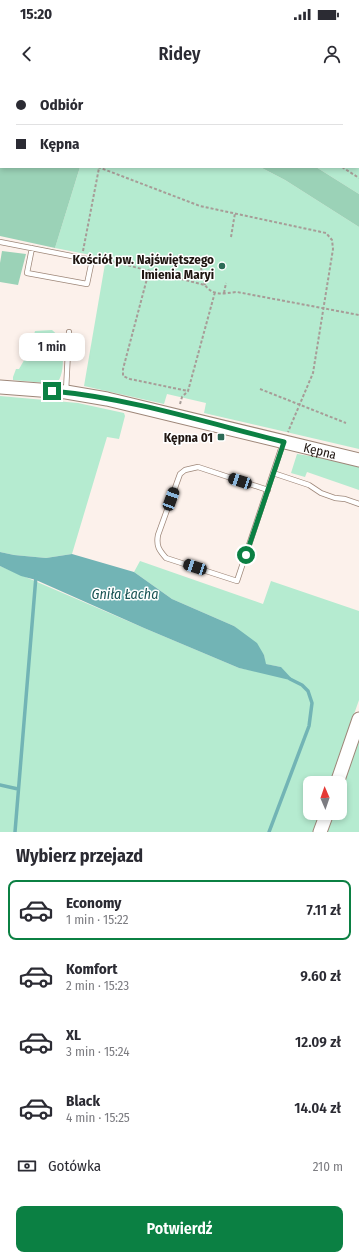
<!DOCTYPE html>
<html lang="pl">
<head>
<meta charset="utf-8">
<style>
	:root { --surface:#fff; --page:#f2f2f3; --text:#2b2b33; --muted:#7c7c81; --line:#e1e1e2; --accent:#0b8043 }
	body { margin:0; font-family:"Fira Sans Condensed",sans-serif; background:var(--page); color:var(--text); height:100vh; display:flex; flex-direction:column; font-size:15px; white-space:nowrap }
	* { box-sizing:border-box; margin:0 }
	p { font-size:13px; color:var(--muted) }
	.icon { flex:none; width:22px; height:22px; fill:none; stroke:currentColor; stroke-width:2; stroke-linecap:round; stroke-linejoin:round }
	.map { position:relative; height:752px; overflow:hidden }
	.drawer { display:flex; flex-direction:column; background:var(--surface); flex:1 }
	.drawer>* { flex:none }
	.banner { position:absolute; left:0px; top:0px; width:359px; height:88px; box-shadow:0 2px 6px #0003; display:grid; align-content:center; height:88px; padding:0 16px; background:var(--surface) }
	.needle { width:26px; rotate:358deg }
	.tools { position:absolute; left:303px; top:696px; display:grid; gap:8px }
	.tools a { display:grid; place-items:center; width:44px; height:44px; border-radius:8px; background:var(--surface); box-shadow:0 2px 6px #0003; font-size:20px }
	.end { position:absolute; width:18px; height:18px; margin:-9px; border:5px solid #0b8043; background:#fff; box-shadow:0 0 0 2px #fff }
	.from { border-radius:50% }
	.bubble { position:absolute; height:28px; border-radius:8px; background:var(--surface); box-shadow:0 2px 6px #0003; font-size:13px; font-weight:600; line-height:28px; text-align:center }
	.car { position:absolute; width:12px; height:24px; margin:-12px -6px; border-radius:5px; box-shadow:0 0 3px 1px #0007; background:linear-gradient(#222 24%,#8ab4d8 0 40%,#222 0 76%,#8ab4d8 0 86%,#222 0) }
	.banner b { display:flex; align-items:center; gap:14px; height:38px; font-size:15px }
	.banner b+b { border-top:1px solid var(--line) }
	.banner i { width:10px; height:10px; background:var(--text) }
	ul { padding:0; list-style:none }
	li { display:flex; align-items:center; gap:12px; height:60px; margin:0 8px 6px; padding:0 8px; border:2px solid transparent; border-radius:8px }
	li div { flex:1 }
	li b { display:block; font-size:15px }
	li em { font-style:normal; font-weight:600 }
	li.on { border-color:var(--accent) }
	li>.icon { width:36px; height:36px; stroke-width:1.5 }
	h2 { padding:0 16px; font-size:18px; line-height:48px }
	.pay { display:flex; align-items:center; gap:10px; height:44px; padding:0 16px; font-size:15px }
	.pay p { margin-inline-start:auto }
	.cta { display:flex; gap:8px; margin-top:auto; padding:8px 16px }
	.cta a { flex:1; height:46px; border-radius:8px; background:var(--accent); color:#fff; font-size:16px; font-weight:600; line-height:46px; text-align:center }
	.status { display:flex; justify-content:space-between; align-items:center; height:28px; padding:0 20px; background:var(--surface); direction:ltr }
	.status svg { height:11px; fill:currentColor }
	header { display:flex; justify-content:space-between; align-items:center; height:52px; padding:0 16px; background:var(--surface); font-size:18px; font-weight:600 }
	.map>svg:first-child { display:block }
</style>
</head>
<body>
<div class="status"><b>15:20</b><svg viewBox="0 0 49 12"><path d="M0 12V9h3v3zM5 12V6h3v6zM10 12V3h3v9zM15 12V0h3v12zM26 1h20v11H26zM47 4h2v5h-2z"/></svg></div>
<header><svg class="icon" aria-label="back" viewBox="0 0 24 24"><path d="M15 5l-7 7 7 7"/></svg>Ridey<svg class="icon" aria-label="person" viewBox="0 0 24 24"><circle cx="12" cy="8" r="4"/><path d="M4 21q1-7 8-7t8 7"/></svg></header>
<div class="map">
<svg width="359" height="752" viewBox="0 0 359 752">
	<rect width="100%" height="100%" fill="#fcf1eb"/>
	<!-- green -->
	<path fill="#b5ebd0" d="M172,0H304L306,1H174Z
		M359,10V114L316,87H358Z
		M80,87H260L285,100L359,147V369L204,333L206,323L167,314L164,324L84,306L106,178L55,168Z
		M52,250L63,260C62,273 66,294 56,304L13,300V297L16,289H19L30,270L35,251Z
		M0,316L78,323L124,333L125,336L119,359L107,357L72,474L46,478L14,475L0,472Z
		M297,374L317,377L359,387V410L307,392L305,397L291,393Z
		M140,481L263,524L271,501L359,531V620L330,703H310V733H320L313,752H0V486L144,548L239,588L260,592L281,587L265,584L264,575L234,546L172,519L134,492Z
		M359,659V752H327L333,733H340V714Z"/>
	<!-- forest -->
	<path fill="#9bd2b7" d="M0,0L174,1H1V87H80L55,168L0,156Z
		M260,87H316L359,114V147L285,100Z
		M2,171L26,174L18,205L0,202V183Z"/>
	<!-- water -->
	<path fill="#72b4b5" d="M0,472L14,475L46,478L72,474L134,492L172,519L234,546L257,563L264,575L266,584L281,587L294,601L239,588L144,548L36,500L21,496L0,486Z"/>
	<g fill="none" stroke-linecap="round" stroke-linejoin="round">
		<!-- stream -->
		<path stroke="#72b4b5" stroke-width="3.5" d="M0,705L18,709
			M15,752L36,496
			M269,752L309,646L312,623L308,611L302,605L290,599"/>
		<defs>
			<path id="lane" d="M0,162L92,180L87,204L27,193L32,168
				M66,311L69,252
				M273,393L309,405L321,413L335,418L345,419L359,424
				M268,410L198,387L185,390L180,394L158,455C156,466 159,470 166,478L237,501L283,363"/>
			<g id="secondary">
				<path id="s1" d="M0,307L66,312L107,319L359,380"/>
				<path d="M337,703L359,639"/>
				<path d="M320,752L327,733"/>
			</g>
		</defs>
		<!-- lane casing -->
		<use href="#lane" stroke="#9e8779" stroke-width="6"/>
		<!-- secondary casing -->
		<use href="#secondary" stroke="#9e8779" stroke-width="15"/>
		<!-- path -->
		<path stroke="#a79c97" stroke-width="2" stroke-dasharray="3 2" stroke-linecap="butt" d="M206,0L207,1
			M359,23V39
			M0,31H1
			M0,49L1,50
			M98,87L200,126L326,153L332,160L333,169L313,293L288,352
			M342,87L359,98
			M231,157L235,133
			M83,171L99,88
			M99,178L205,205C214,217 224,213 237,212L359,235
			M201,188L205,205
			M149,191L123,289V296L130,299L188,311
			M224,213L226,203
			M260,309L346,343
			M180,324L182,317L188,311L215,212"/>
		<!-- lane -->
		<use href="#lane" stroke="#fff" stroke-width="4.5"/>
		<!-- secondary -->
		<use href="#secondary" stroke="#fff" stroke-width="13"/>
	</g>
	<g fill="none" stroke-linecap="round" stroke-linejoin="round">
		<!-- route -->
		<path stroke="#0b8043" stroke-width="5" d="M52,311C130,318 208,343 284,362L246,475"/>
	</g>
	<!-- markers -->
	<g fill="#2c6a56" stroke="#fff" stroke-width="1.5">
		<circle cx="222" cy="186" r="4"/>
		<rect x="217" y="353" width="8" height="8" rx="2"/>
	</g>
	<g text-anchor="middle" stroke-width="3" stroke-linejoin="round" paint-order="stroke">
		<!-- poi labels -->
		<g font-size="13" font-weight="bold" fill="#1f1611" stroke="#fff" text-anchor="end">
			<text x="214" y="184">Kościół pw. Najświętszego<tspan x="214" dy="15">Imienia Maryi</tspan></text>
			<text x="213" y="362">Kępna 01</text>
		</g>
		<!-- street labels -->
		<g font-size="13" fill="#1f1611" stroke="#fff">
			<text dy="5" stroke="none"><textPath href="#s1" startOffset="327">Kępna</textPath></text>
		</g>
		<!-- water labels -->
		<g font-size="14" font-style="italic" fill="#195354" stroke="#fff">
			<text x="125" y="519">Gniła Łacha</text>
		</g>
	</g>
</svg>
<div class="tools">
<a><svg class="needle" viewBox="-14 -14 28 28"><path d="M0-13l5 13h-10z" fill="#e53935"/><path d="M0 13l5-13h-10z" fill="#7c7c81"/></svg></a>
</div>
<i class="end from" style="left:246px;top:475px"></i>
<i class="end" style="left:52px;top:311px"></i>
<div class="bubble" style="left:19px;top:253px;width:66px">1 min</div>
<i class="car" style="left:240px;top:401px;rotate:288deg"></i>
<i class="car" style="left:171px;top:419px;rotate:20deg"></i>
<i class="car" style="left:195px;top:487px;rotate:288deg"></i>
<div class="banner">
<b><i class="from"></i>Odbiór</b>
<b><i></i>Kępna</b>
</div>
</div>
<section class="drawer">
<h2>Wybierz przejazd</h2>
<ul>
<li class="on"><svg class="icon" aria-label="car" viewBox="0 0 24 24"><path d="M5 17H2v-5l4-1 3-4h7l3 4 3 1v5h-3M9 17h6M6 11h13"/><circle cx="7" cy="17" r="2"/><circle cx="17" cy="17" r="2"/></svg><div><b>Economy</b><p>1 min · 15:22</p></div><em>7.11 zł</em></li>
<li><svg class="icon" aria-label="car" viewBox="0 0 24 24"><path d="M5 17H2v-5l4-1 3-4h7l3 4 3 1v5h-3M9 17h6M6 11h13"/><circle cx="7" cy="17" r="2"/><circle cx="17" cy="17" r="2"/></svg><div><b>Komfort</b><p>2 min · 15:23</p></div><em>9.60 zł</em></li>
<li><svg class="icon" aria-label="car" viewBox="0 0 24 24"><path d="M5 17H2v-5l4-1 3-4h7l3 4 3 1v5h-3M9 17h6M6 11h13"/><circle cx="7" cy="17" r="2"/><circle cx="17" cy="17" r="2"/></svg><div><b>XL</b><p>3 min · 15:24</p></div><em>12.09 zł</em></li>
<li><svg class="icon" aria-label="car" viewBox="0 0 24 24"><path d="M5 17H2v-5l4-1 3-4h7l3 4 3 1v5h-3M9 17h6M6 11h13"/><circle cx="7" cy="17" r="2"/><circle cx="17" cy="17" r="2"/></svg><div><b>Black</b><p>4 min · 15:25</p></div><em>14.04 zł</em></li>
</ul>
<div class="pay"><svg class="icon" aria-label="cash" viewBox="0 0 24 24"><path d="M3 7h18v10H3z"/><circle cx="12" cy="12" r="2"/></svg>Gotówka<p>210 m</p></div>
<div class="cta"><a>Potwierdź</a></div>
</section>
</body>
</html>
